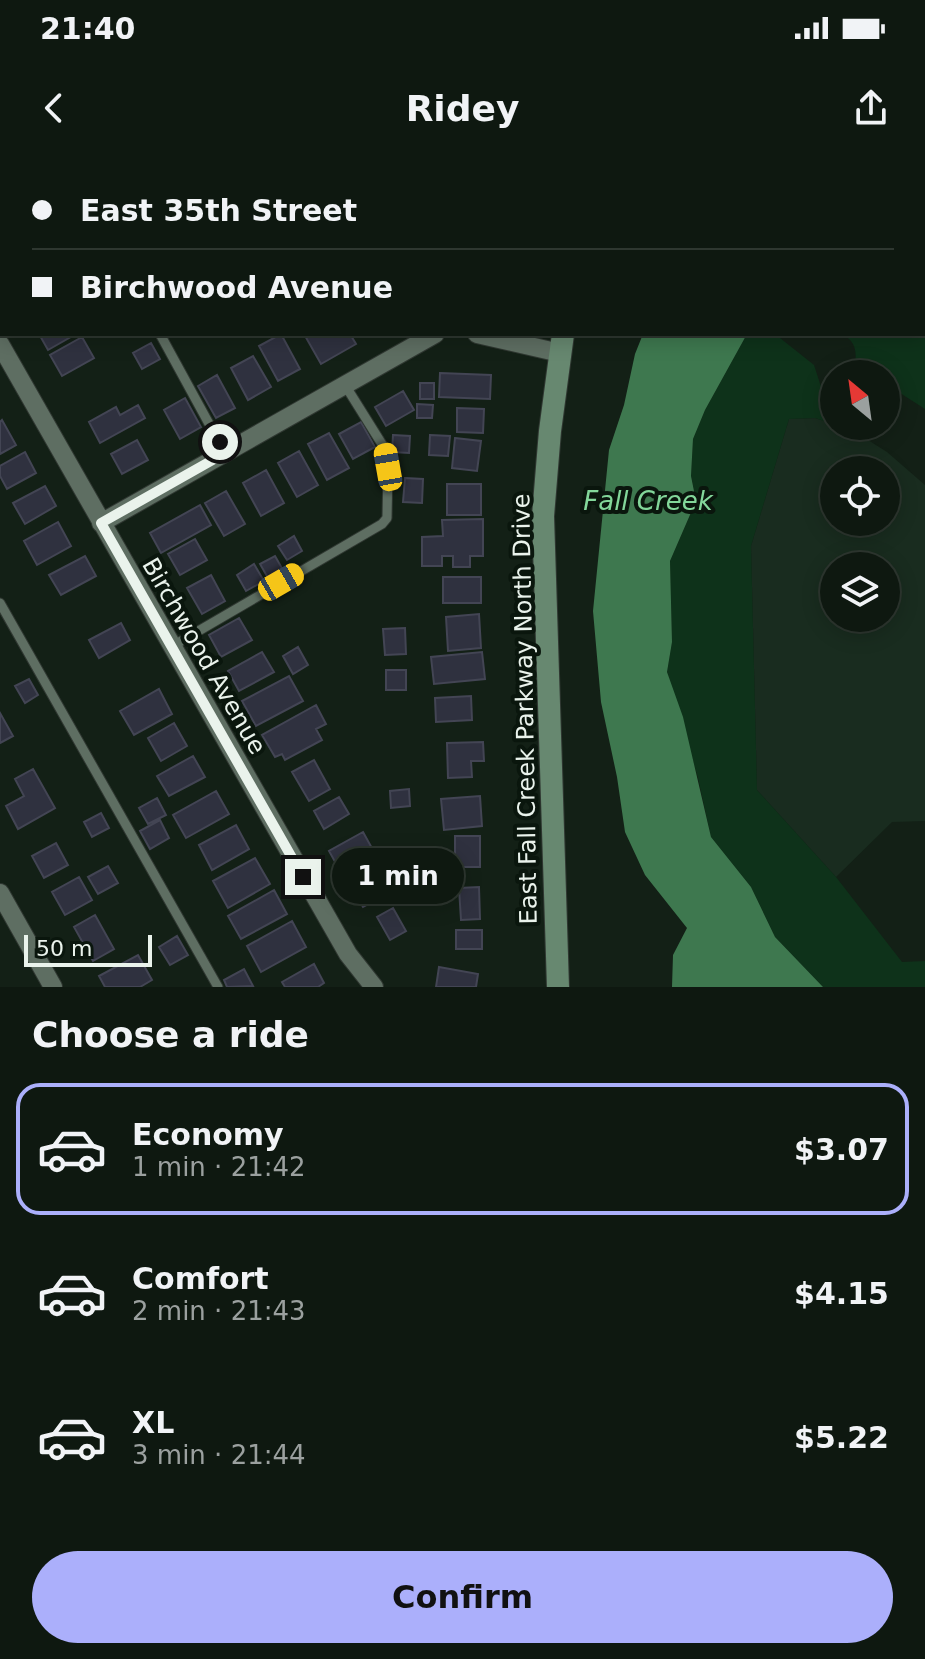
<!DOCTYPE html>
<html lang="en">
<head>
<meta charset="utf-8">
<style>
	:root { --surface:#0e1810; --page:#1c251e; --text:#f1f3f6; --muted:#9ba09f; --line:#2e3730; --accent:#abaffb }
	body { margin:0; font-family:"DejaVu Sans",sans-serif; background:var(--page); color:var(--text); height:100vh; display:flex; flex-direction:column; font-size:30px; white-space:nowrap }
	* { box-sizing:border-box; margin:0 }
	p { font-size:26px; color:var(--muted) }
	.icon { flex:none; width:44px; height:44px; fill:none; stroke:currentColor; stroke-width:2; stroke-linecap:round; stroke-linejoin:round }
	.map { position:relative; height:827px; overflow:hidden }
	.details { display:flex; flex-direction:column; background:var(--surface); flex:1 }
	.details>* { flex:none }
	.banner { position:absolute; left:0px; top:0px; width:926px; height:176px; box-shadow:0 4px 20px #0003,0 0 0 2px var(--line); display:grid; align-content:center; height:176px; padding:0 32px; background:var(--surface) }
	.needle { width:52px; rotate:331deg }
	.buttons { position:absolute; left:820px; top:200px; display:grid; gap:16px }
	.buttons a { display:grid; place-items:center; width:80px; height:80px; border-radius:50%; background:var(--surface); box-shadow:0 4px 20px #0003,0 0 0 2px var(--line); font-size:40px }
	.scale { position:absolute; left:24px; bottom:20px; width:128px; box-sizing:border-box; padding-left:8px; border:4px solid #eaf3ec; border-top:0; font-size:22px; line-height:28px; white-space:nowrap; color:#eaf3ec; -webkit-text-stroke:6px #0a160d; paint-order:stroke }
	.end { position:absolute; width:36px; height:36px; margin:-18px; border:10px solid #eaf3ec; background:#111; box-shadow:0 0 0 4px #111 }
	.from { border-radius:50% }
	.bubble { position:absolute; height:56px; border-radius:28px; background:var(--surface); box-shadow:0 4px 20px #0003,0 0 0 2px var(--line); font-size:26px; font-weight:700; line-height:56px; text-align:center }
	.car { position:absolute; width:24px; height:48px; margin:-24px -12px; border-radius:10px; box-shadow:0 0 6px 2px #0007; background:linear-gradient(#f5c518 24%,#345 0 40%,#f5c518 0 76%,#345 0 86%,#f5c518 0) }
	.banner b { display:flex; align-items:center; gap:28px; height:76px; font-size:30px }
	.banner b+b { border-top:2px solid var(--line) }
	.banner i { width:20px; height:20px; background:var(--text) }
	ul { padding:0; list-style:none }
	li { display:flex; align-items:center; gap:24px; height:132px; margin:0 16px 12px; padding:0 16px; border:4px solid transparent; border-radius:24px }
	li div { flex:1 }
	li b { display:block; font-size:30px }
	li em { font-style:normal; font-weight:700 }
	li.active { border-color:var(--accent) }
	li>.icon { width:72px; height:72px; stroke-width:1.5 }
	h2 { padding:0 32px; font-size:36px; line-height:96px }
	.action { display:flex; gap:16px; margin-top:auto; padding:16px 32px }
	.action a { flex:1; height:92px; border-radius:48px; background:var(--accent); color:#111; font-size:32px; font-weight:700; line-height:92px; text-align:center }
	.status { display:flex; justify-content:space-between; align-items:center; height:56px; padding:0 40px; background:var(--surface); direction:ltr }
	.status svg { height:22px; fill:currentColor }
	header { display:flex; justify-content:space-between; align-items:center; height:104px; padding:0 32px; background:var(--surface); font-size:36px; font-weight:700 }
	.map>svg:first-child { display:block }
</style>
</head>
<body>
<div class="status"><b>21:40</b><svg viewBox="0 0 49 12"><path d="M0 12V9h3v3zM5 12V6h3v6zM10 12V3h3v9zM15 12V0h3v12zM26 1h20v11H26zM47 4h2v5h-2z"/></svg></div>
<header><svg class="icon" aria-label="back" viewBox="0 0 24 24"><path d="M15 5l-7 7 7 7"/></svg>Ridey<svg class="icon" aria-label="share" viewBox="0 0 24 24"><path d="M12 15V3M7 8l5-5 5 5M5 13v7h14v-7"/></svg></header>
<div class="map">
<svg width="925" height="827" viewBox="0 0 925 827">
	<rect width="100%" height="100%" fill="#132016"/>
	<!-- built -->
	<path fill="#192c1f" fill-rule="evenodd" d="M815,258L852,270L887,292L925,325V661L892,662L836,717L757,630L751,386L789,259ZM834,310H886V362H834ZM834,406H886V458H834Z"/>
	<!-- green -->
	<path fill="#0e321a" d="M876,0H925V249L886,224V214H871L855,204C857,190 855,181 842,174H924V2H875Z
		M747,174H775L814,205L828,248L824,261L815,258L789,259L751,386L757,630L836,717L902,802L925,801V827H823L775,777L751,727L711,677L698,618L667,512L672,482L670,401L696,341L691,316L693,279L705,250Z"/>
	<!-- water -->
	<path fill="#3e784f" d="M643,174H747L705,250L693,279L691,316L696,341L670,401L672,482L667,512L683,557L711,677L751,727L775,777L823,827H672L673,795L687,768L645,715L625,672L617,617L601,542L593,451L609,290L624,245L635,194Z"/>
	<!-- building -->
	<path fill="#2f313f" stroke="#434554" stroke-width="2" d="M39,174H76L48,190Z
		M281,174L300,209L278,221L259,186Z
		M304,174H350L356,184L321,204Z
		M82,177L94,198L62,216L50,195Z
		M151,183L160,199L142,209L133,193Z
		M253,196L271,227L248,240L231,208Z
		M440,213L491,215L490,239L439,237Z
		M217,215L235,248L216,258L198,226Z
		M420,223H434V239H420Z
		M403,231L414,250L386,266L375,247Z
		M185,238L201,267L180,279L164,250Z
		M417,244L433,245L432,258H417Z
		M138,245L145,258L100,283L89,262L116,247L120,255Z
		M457,248L484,249L483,273L457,272Z
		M2,260L16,285L0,294V262Z
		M361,262L375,287L353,299L339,274Z
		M329,273L349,308L327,320L308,284Z
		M393,275L410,276L409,293L392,292Z
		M430,275L450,276L448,296L429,295Z
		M455,278L481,281L477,311L452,308Z
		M137,280L148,300L122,314L111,294Z
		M299,291L318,325L297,337L278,303Z
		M25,292L36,313L7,329L0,316V306Z
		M266,310L284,343L261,356L243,323Z
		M405,318L423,319L422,343L403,342Z
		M447,324H481V355H447Z
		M45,326L56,346L25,364L13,343Z
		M226,331L245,364L224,376L205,343Z
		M200,345L211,365L161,393L150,373Z
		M483,359V396H470V407H453V396H442V406H422V377L443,376L442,360Z
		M58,362L71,386L37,405L24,381Z
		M294,376L302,391L287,400L278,386Z
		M195,379L207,400L180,415L168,394Z
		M85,396L96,416L61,435L49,415Z
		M275,396L283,410L268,418L260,404Z
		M254,404L264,421L246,431L237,415Z
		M211,415L225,441L202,454L187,428Z
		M443,417H481V443H443Z
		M479,454L481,488L448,491L446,457Z
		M239,458L252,480L221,497L209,475Z
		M121,463L130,480L99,498L89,480Z
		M405,468L406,494L385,495L383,469Z
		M298,487L308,505L293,514L283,496Z
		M262,492L274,512L239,531L228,511Z
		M482,492L485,519L434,524L431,497Z
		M386,510H406V530H386Z
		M289,516L303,541L256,566L242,541Z
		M29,519L38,535L25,543L15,526Z
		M159,529L172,554L134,575L120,551Z
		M471,536L472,560L436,562L435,538Z
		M316,545L326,564L316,569L322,580L285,600L282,594L275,597L262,575Z
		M0,553L13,576L0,583Z
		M174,563L187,586L161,601L148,578Z
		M483,582L484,601H471L472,617L448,618L447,583Z
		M193,596L205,617L169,636L157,616Z
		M314,600L330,629L309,641L292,612Z
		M33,609L55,648L18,669L6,646L24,636L15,619Z
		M409,629L410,646L391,648L390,631Z
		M216,631L229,654L186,678L173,655Z
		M480,636L482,666L444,670L441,639Z
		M339,637L349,654L324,669L314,651Z
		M157,638L166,655L148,664L139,648Z
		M101,653L109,668L92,677L84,662Z
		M160,660L169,678L150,689L140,671Z
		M236,665L249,689L212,710L199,685Z
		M363,672L373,690L339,709L329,691Z
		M455,676H480V707H455Z
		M56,683L68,705L44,718L32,696Z
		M386,694L395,710L380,719L370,704Z
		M255,698L270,724L228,748L213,721Z
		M108,706L118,723L98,734L88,717Z
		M371,710L385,735L363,747L349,722Z
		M79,717L92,740L65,755L52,732Z
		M479,727L480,759L461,760L459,728Z
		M274,730L287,754L241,779L228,756Z
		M393,748L406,771L390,780L377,757Z
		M95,755L114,789L93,801L74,767Z
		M292,761L306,787L261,812L247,786Z
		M456,770H482V789H456Z
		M177,776L188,795L170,805L159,787Z
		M138,795L152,820L140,827H105L99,816Z
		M314,804L324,823L318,827H285L282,822Z
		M439,807L478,814L476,827H436Z
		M244,809L253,826L227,827L224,820Z"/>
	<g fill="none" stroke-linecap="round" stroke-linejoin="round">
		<defs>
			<path id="service" d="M153,2L154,0
				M160,174L225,293
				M0,443L218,827
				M171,487L382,364L387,358L388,307L385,289L345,225"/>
			<path id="minor" d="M196,0L199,2
				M0,12L2,8
				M477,174L560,193
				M0,184L348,794L374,827
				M101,363L435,174
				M0,733L53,827"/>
			<path id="secondary" d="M600,2L601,0
				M558,827L543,356L550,271L563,174"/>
		</defs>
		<!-- service casing -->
		<use href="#service" stroke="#303832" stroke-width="11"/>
		<!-- minor casing -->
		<use href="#minor" stroke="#303832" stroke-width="20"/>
		<!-- secondary casing -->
		<use href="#secondary" stroke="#303832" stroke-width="24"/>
		<!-- service -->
		<use href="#service" stroke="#5e6e62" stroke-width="9"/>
		<!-- minor -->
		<use href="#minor" stroke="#5e6e62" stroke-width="18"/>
		<!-- secondary -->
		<use href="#secondary" stroke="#678870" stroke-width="22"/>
	</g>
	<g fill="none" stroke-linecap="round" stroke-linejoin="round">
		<!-- route -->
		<path stroke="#eaf3ec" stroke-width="10" d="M220,282L225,293L101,363L303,717"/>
	</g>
	<g text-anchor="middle" stroke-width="8" stroke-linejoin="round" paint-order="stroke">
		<!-- street labels -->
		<g font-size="24" fill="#eaf3ec" stroke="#0a160d">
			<text transform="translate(204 496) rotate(60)" y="8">Birchwood Avenue</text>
			<text transform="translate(525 549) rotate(-91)" y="8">East Fall Creek Parkway North Drive</text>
		</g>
		<!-- water labels -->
		<g font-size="26" font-style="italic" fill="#83d79a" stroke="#0a160d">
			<text x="648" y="350">Fall Creek</text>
		</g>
	</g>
</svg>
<div class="buttons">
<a><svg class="needle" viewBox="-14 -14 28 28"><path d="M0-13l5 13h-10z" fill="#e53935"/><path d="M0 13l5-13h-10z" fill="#9ba09f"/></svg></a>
<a><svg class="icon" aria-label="locate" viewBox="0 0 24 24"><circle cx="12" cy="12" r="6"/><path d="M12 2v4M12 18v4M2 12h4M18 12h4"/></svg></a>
<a><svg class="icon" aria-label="layers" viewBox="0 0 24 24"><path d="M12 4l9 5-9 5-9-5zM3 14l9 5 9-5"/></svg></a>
</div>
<div class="scale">50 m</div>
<i class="end from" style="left:220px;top:282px"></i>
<i class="end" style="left:303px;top:717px"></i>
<div class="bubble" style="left:332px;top:688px;width:132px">1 min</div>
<i class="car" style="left:388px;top:307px;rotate:350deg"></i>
<i class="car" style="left:281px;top:422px;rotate:60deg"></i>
<div class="banner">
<b><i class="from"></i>East 35th Street</b>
<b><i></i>Birchwood Avenue</b>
</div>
</div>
<section class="details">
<h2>Choose a ride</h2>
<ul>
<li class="active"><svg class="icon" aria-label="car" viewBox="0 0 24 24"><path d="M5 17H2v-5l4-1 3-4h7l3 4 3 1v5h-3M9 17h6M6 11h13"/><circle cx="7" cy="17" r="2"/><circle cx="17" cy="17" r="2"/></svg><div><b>Economy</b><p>1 min · 21:42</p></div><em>$3.07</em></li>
<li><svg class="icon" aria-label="car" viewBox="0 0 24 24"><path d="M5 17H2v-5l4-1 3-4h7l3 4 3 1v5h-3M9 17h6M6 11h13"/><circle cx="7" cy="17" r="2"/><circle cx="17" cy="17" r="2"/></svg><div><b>Comfort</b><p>2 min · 21:43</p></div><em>$4.15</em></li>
<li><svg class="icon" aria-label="car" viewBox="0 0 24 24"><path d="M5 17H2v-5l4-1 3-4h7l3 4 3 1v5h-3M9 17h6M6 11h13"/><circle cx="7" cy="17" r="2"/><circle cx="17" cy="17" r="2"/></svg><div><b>XL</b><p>3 min · 21:44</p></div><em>$5.22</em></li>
</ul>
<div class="action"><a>Confirm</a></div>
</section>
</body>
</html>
